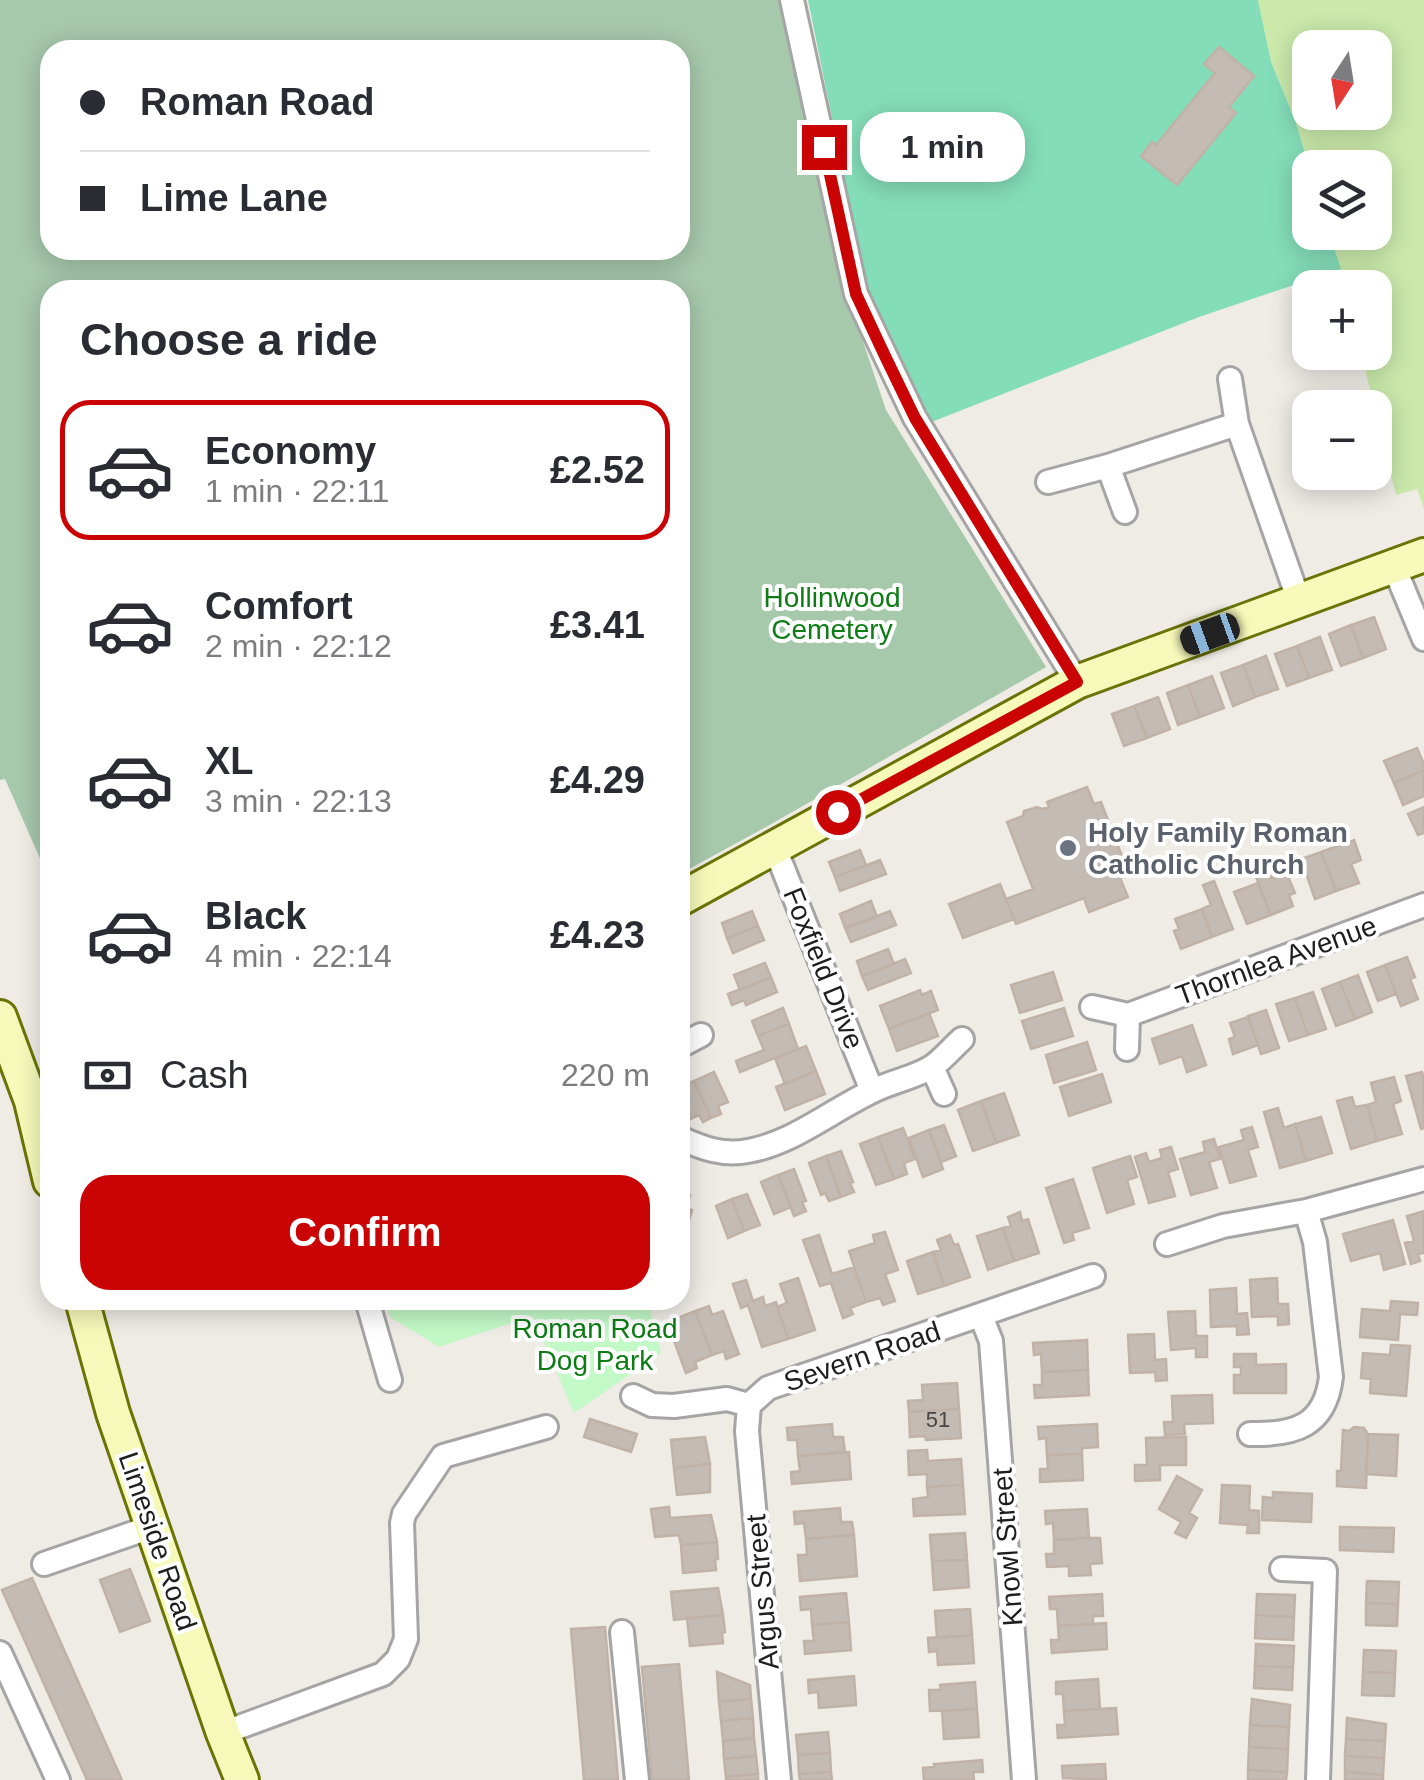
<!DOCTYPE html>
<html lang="en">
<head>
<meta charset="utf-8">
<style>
	:root { --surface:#fff; --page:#f7f7f7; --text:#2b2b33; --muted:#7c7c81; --line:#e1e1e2; --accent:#ca0305 }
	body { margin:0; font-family:Helvetica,sans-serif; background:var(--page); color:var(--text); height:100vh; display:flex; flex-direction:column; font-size:38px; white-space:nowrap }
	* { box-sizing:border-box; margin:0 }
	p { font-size:32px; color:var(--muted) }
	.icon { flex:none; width:55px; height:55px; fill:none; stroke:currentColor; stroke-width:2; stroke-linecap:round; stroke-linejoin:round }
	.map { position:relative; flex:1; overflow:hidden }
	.panel { position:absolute; left:40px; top:280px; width:650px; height:1030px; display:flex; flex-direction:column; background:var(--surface); border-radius:30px; box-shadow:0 5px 25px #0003 }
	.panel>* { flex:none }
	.banner { position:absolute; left:40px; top:40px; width:650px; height:220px; border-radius:30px; box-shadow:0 5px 25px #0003; display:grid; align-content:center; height:220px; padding:0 40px; background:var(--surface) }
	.needle { width:65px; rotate:192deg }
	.buttons { position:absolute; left:1292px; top:30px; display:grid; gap:20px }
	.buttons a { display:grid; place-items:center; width:100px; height:100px; border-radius:20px; background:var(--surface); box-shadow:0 5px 25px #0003; font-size:50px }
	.end { position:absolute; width:45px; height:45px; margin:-22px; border:12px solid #ca0305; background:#fff; box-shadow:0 0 0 5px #fff }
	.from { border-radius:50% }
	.bubble { position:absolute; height:70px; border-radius:30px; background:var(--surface); box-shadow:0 5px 25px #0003; font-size:32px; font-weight:700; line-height:70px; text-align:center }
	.car { position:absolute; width:30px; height:60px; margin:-30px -15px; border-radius:12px; box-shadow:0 0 8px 2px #0007; background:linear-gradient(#222 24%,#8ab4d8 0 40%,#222 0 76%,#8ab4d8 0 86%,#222 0) }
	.banner b { display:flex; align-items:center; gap:35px; height:95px; font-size:38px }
	.banner b+b { border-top:2px solid var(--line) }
	.banner i { width:25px; height:25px; background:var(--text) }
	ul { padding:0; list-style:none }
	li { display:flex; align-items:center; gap:30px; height:140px; margin:0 20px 15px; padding:0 20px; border:5px solid transparent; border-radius:30px }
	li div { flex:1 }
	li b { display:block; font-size:38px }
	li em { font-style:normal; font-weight:700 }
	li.active { border-color:var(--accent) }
	li>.icon { width:90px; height:90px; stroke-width:1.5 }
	h2 { padding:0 40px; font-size:45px; line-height:120px }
	.pay { display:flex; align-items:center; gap:25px; height:110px; padding:0 40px; font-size:38px }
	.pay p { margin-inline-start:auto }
	.cta { display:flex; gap:20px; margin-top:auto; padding:20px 40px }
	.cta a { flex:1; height:115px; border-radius:30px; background:var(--accent); color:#fff; font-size:40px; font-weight:700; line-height:115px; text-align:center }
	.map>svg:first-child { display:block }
</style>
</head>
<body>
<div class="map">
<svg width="1424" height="1780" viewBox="0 0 1424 1780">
	<rect width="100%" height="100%" fill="#efebe5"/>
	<!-- grass -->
	<path fill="#cae9ab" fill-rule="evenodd" d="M1258,0H1424V509L1417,489L1396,495L1361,353L1375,352V288L1345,287L1329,233L1375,232V168H1310V170L1296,123L1271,62ZM1310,48H1375V112H1310Z"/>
	<!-- cemetery -->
	<path fill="#a6c8ab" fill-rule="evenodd" d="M0,0H778L848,297L886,410L1046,667L766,827L680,874V290H50V881L5,779L0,780ZM50,50H680V250H50Z"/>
	<!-- park -->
	<path fill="#c2f9c6" d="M384,1300H648L661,1353L574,1413L533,1316L439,1347L390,1317Z"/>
	<!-- pitch -->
	<path fill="#84ddb9" d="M808,0H1258L1271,62L1296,123L1310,170V232L1329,233L1341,269L1199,317L929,423L870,304Z"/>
	<!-- building -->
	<path fill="#c4bbb4" stroke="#c1b2a7" stroke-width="2.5" d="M1219,47L1254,76L1229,107L1236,113L1177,185L1141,156L1152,142L1156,145L1215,73L1204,64Z
		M1374,617L1386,649L1363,658L1351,625Z
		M1351,625L1363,658L1341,666L1329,634Z
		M1320,637L1332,670L1309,678L1297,646Z
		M1297,646L1309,678L1287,686L1275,654Z
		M1266,656L1278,689L1255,697L1243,665Z
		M1243,665L1255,697L1233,706L1221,673Z
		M1212,676L1224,708L1200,717L1188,685Z
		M1188,685L1200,717L1178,725L1167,693Z
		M1158,697L1170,729L1147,738L1134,706Z
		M1134,706L1147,738L1124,746L1112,714Z
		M1417,748L1424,764V770L1394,783L1384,761Z
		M1424,770V796L1403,805L1394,783Z
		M1087,787L1094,804L1101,802L1129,874L1120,878L1128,897L1089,912L1084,898L1016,924L1006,899L1033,889L1007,822L1023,816L1024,811L1037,807L1042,809L1049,807L1047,802Z
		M1424,807V833L1418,835L1408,814Z
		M1354,840L1361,860L1351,864L1359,883L1336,891L1321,852Z
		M860,850L866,865L835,877L829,862Z
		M1321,852L1336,891L1315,899L1301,859Z
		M880,860L886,874L840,891L835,877Z
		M1267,864L1272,878L1286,872L1295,893L1289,895L1293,906L1271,915L1253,869Z
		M1214,881L1233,929L1212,937L1202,909L1211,905L1203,885Z
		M1258,883L1271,915L1247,924L1234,892Z
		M1000,884L1014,919L963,938L949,904Z
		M871,901L877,917L845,928L840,914Z
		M1202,909L1212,937L1181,949L1174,931L1179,929L1175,919Z
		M752,911L758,926L727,938L722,923Z
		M890,911L896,925L851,942L845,928Z
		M758,926L764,940L733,953L727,938Z
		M888,949L894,964L862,976L857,961Z
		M1407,957L1415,977L1410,979L1418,999L1401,1006L1385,965Z
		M905,959L911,973L868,990L862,976Z
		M765,963L771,977L740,990L734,975Z
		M1385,965L1396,994L1378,1001L1367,972Z
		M680,967L688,989L680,993Z
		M1053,972L1062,1000L1020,1013L1011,985Z
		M1358,975L1372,1012L1355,1019L1340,982Z
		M771,977L777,992L746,1005L744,1000L732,1005L728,994Z
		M1340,982L1355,1019L1336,1026L1322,989Z
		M920,990L922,995L931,991L938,1010L889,1029L880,1006Z
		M1313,992L1326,1029L1308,1035L1295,998Z
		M1295,998L1308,1035L1289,1041L1276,1004Z
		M783,1008L789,1024L758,1036L752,1021Z
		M1064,1008L1073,1036L1031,1049L1022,1021Z
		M1266,1010L1279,1048L1261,1054L1248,1016Z
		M929,1013L938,1036L897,1051L889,1029Z
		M1248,1017L1258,1045L1233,1054L1229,1039L1235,1037L1230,1023Z
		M789,1024L798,1049L740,1072L736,1061L764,1050L758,1036Z
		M1192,1025L1206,1065L1187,1072L1182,1056L1160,1064L1152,1039Z
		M1087,1042L1096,1070L1054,1083L1046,1055Z
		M806,1046L816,1071L785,1084L775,1058Z
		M816,1071L825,1094L785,1110L776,1087Z
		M714,1072L728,1102L718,1106L721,1114L711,1118L694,1081Z
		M1422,1072L1424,1079V1128L1421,1129L1406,1076Z
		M1102,1074L1111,1102L1069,1116L1060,1087Z
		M1394,1077L1401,1101L1393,1104L1402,1134L1377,1141L1367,1105L1376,1102L1371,1083Z
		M694,1081L711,1118L703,1122L699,1115L690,1119L680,1096V1087Z
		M1004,1093L1019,1135L996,1143L981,1101Z
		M1352,1097L1355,1107L1367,1105L1377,1141L1351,1149L1337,1101Z
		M981,1101L996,1143L973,1151L958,1110Z
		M1278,1108L1284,1128L1295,1124L1306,1161L1280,1168L1264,1112Z
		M1321,1117L1332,1153L1306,1161L1295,1124Z
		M944,1125L956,1156L941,1162L929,1130Z
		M1252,1127L1258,1147L1248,1150L1256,1176L1230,1183L1219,1147L1244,1140L1241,1130Z
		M903,1128L915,1159L904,1163L907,1174L894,1179L878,1137Z
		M929,1130L943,1169L923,1177L909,1138Z
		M878,1137L894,1179L876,1185L860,1144Z
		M1214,1139L1220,1159L1209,1162L1217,1188L1191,1195L1180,1159L1205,1152L1203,1142Z
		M1171,1147L1178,1169L1168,1172L1175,1196L1149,1203L1135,1157L1146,1153L1149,1162L1162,1158L1160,1150Z
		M841,1151L853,1182L850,1183L854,1192L841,1197L826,1156Z
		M826,1156L841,1197L829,1201L825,1193L821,1195L809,1163Z
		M1130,1156L1137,1177L1127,1180L1134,1204L1107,1213L1093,1168Z
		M794,1169L806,1201L802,1202L806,1211L794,1216L778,1175Z
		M778,1175L791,1207L774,1214L761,1182Z
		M1073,1179L1089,1228L1072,1233L1074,1240L1064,1243L1046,1188Z
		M680,1193L690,1195L686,1209L692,1210L683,1241L680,1240Z
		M747,1194L760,1225L744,1231L732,1199Z
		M732,1199L744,1231L728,1238L716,1206Z
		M1424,1211V1253L1418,1254L1420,1261L1411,1264L1405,1243L1414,1241L1407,1216Z
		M1020,1212L1022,1221L1028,1219L1039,1253L1014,1261L1003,1228L1011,1226L1008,1217Z
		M1393,1220L1405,1264L1384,1270L1380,1253L1351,1261L1343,1234Z
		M1003,1228L1014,1261L988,1270L977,1236Z
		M885,1232L898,1270L885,1274L895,1301L883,1305L880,1298L866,1302L849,1251L875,1243L873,1235Z
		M819,1235L832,1274L854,1267L866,1302L850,1308L853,1314L843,1318L831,1283L820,1286L803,1240Z
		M950,1235L954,1245L958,1244L970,1277L944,1286L933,1252L941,1250L937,1240Z
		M933,1252L944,1286L918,1294L907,1261Z
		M798,1278L815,1330L788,1339L777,1307L787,1303L780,1284Z
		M1277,1278L1278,1304H1288L1289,1324L1278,1325V1316L1252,1317L1250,1280Z
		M746,1280L753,1301L763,1297L765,1306L776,1302L788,1339L762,1347L748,1305L741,1308L733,1284Z
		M1236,1288L1237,1314L1247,1313L1249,1334L1237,1335V1326L1211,1327L1210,1290Z
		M1391,1301L1418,1303L1417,1315L1400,1314L1398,1340L1360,1337L1362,1309L1390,1311Z
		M709,1306L712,1315L723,1311L739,1354L726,1359L724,1351L712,1355L695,1311Z
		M695,1311L712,1355L695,1362L697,1368L686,1373L667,1322Z
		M1195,1311L1196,1336H1207V1357H1196V1348L1171,1350L1168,1312Z
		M1154,1334L1155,1360L1166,1359L1167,1380L1156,1381L1155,1372L1130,1373L1128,1335Z
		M1087,1340L1088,1370L1042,1372L1041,1354L1034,1355L1033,1343Z
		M1391,1345L1410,1346L1406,1396L1370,1393L1371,1379L1361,1378L1363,1353L1390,1355Z
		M1234,1354H1256V1365L1286,1364V1393H1234V1375H1241V1367H1234Z
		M1088,1370L1089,1395L1035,1398L1034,1385H1042V1372Z
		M957,1383L959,1409L909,1412L908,1401L923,1400L922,1385Z
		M1212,1395L1213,1423L1184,1424L1185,1434L1165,1435L1164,1422H1173L1172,1396Z
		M959,1409L961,1438L926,1440L925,1436L910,1437L909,1412Z
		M590,1419L637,1434L631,1452L584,1437Z
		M832,1424L833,1437H843L845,1452L798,1456L797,1440H788L787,1428Z
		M1097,1424L1098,1447L1082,1448V1454L1047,1455L1046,1438L1039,1439L1038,1427Z
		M1354,1427L1364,1428L1368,1434L1366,1488L1337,1486V1471H1341L1343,1430L1349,1431Z
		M1368,1434L1398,1435L1396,1476L1366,1474Z
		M705,1437L710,1464L674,1468L671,1440Z
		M1186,1437V1465H1160V1480L1135,1481V1465H1147L1146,1438Z
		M927,1450L928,1461L961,1459L963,1485L927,1487V1474L909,1475L908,1451Z
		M849,1452L851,1479L792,1484L791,1472L800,1471L798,1456Z
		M1082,1454L1083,1480L1040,1482V1469H1048L1047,1455Z
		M710,1464V1492L677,1495L674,1468Z
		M1177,1476L1202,1490L1189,1513L1197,1518L1186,1538L1175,1533L1181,1522L1159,1509Z
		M963,1485L965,1514L914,1516L913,1499L928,1497L927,1487Z
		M1222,1485L1250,1486L1249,1510L1259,1511V1533H1247L1248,1525L1220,1523Z
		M1273,1492L1312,1494L1311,1522L1262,1520L1263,1497L1273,1498Z
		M669,1507L670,1518L711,1515L717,1542L681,1545L679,1535L655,1537L651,1509Z
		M840,1508L841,1522H852L854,1535L806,1539L804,1523L795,1524L794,1512Z
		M1087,1509L1089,1538L1054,1540L1053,1523L1046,1524L1045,1511Z
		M1340,1527L1394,1528L1393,1552L1340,1550Z
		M965,1533L967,1560L932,1561L930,1535Z
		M854,1535L857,1576L800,1581L798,1555H807L806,1539Z
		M1089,1538H1100L1102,1563L1090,1564L1091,1575L1069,1576V1566L1047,1567L1046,1554H1054V1540Z
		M717,1542L718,1559H715L716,1570L683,1573L681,1545Z
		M967,1560L969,1587L934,1590L932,1561Z
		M130,1569L150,1621L120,1632L100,1580Z
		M32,1578L122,1780H87L2,1590Z
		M1367,1581L1399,1582L1398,1604L1366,1603Z
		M718,1588L723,1615L674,1620L671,1592Z
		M846,1593L849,1622L812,1625L811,1609L801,1610L800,1597Z
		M1102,1594L1103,1616H1093V1624L1058,1626L1057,1609H1050L1049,1597Z
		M1257,1594L1295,1595L1294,1617L1256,1615Z
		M1366,1603L1398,1604L1397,1626L1366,1625Z
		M970,1609L972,1635L937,1638L935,1611Z
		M723,1615L725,1632L722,1633L723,1643L690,1646L687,1618Z
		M1256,1615L1294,1617L1293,1640L1255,1638Z
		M849,1622L851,1650L805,1654L804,1641H814L812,1625Z
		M1106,1623L1107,1649L1052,1653L1051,1640H1059L1058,1626Z
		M605,1627L618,1780H584L571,1629Z
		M972,1635L974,1663L938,1665L937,1651L929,1652L928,1638Z
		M1256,1644L1294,1646L1293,1667L1255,1666Z
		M1364,1650L1396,1651L1395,1673L1363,1672Z
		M679,1664L689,1780H652L642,1667Z
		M1255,1666L1293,1667L1292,1690L1254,1688Z
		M717,1672L750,1685L751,1699L719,1702Z
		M1363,1672L1395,1673L1394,1696L1362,1695Z
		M854,1676L856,1705L819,1708L818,1692L809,1693L808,1680Z
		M1098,1679L1100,1709L1064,1711L1063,1694H1056V1682Z
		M975,1682L977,1709L930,1711L929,1690H941L940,1685Z
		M751,1699L753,1718L721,1721L719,1702Z
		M1252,1699L1290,1705L1289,1727L1250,1725Z
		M1116,1708L1118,1734L1058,1738L1057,1725H1065L1064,1711Z
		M977,1709L979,1737L944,1739L942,1711Z
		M753,1718L754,1738L723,1741L721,1721Z
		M1347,1718L1386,1724L1385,1741L1346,1739Z
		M1250,1725L1289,1727L1288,1749L1249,1747Z
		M828,1732L830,1753L798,1755L796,1735Z
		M754,1738L756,1756L724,1759L723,1741Z
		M1346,1739L1385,1741L1384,1758L1345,1756Z
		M1249,1747L1288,1749L1287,1772L1248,1770Z
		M830,1753L831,1772L799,1774L798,1755Z
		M756,1756L758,1774L726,1777L724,1759Z
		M1345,1756L1384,1758L1383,1775L1345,1772Z
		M982,1760L983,1772H973L974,1780H924L923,1768L935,1767L934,1764Z
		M1105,1764L1106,1780L1063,1778L1062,1766Z
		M1248,1770L1287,1772L1286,1780H1248Z
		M831,1772L832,1780H800L799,1774Z
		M1345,1772L1383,1775V1780H1345Z
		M758,1774V1780H726V1777Z"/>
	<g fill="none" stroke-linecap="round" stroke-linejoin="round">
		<defs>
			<path id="street" d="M792,0L856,294L915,418L1077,682
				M1230,379L1237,424L1299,601
				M1108,466L1125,512
				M1048,482L1108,466L1237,424
				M1394,567L1424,639
				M774,846L872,1091
				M1092,1007L1128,1015L1127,1049
				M1128,1015L1424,905
				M680,1046L701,1035
				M932,1067L944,1094
				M680,1138C702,1148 723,1156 748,1151C794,1143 833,1109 875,1090C893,1081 917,1077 933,1066C943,1059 953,1047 962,1039
				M1167,1244L1223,1226L1306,1211L1424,1179
				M367,1300L390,1380
				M981,1316L991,1341L1024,1780
				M633,1396L652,1405L674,1406L727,1399L749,1405
				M749,1405L747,1431L779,1780
				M749,1405L768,1388L1093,1276
				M1250,1434C1295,1435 1325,1426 1331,1377L1315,1242L1306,1211
				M44,1564L151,1527
				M1282,1569L1325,1571L1318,1780
				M622,1632L637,1780
				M0,1653L58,1780
				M223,1733L383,1674L398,1659L406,1639L402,1523L404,1514L443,1456L546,1427"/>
			<path id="secondary" d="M680,899L1077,682L1424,555
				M0,1017L31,1101L50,1181
				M82,1300L113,1413L223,1733L242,1780"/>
		</defs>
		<!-- street casing -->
		<use href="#street" stroke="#a5a5a5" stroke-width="28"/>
		<!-- secondary casing -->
		<use href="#secondary" stroke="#6a7406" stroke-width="38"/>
		<!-- street -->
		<use href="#street" stroke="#fff" stroke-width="22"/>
		<!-- secondary -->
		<use href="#secondary" stroke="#f6f9b9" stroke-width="32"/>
	</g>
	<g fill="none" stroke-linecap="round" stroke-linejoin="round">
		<!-- route -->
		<path stroke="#ca0305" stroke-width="12" d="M824,147L856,294L885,356L915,418L1077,682L838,812"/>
	</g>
	<!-- markers -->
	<circle fill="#6b7280" stroke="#fff" stroke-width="4" cx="1068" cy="848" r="10"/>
	<g text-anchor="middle" stroke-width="8" stroke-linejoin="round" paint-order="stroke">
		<!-- number labels -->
		<g font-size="22" fill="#484544">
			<text x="938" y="1427">51</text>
		</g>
		<!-- park labels -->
		<g font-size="28" fill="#0d7c15" stroke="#fff">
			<text x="832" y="607">Hollinwood<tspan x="832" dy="32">Cemetery</tspan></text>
			<text x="595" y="1338">Roman Road<tspan x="595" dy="32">Dog Park</tspan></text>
		</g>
		<!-- worship labels -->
		<g font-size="28" font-weight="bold" fill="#5b616d" stroke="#fff" text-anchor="start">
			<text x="1088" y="842">Holy Family Roman<tspan x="1088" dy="32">Catholic Church</tspan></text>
		</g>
		<!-- street labels -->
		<g font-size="28" fill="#1e1e1e" stroke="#fff">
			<text transform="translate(1276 960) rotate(-20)" y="10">Thornlea Avenue</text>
			<text transform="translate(824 968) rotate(68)" y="10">Foxfield Drive</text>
			<text transform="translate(862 1356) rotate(-19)" y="10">Severn Road</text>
			<text transform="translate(158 1541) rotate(71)" y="10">Limeside Road</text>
			<text transform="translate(1007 1547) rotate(-94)" y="10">Knowl Street</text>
			<text transform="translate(762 1592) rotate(-95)" y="10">Argus Street</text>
		</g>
	</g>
</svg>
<div class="buttons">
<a><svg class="needle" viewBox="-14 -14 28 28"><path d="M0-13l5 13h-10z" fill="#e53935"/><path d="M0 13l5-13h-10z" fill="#7c7c81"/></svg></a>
<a><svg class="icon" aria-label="layers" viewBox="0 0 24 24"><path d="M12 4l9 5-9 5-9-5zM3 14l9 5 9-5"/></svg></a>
<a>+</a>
<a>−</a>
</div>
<i class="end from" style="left:838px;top:812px"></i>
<i class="end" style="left:824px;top:147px"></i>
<div class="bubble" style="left:860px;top:112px;width:165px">1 min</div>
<i class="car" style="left:1210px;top:634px;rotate:250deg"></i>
<div class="banner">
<b><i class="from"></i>Roman Road</b>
<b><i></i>Lime Lane</b>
</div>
<section class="panel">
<h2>Choose a ride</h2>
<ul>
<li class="active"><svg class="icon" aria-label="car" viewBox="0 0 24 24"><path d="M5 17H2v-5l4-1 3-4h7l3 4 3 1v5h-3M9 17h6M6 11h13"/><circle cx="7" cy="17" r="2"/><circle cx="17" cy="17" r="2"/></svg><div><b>Economy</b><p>1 min · 22:11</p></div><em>£2.52</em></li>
<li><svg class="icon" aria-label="car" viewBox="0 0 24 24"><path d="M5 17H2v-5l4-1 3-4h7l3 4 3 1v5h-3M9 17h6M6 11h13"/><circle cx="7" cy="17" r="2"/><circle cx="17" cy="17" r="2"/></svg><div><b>Comfort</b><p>2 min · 22:12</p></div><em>£3.41</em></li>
<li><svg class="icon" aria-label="car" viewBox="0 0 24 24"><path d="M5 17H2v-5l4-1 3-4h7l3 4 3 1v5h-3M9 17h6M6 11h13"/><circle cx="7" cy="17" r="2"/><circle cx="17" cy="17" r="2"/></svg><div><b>XL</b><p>3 min · 22:13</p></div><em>£4.29</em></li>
<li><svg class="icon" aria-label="car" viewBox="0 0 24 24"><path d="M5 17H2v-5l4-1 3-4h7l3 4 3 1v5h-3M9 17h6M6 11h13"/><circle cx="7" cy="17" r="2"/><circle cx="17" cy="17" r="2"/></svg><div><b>Black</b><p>4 min · 22:14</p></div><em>£4.23</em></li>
</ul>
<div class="pay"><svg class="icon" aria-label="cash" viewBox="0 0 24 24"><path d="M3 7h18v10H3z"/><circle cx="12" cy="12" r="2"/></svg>Cash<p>220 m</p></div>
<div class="cta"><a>Confirm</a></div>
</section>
</div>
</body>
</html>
